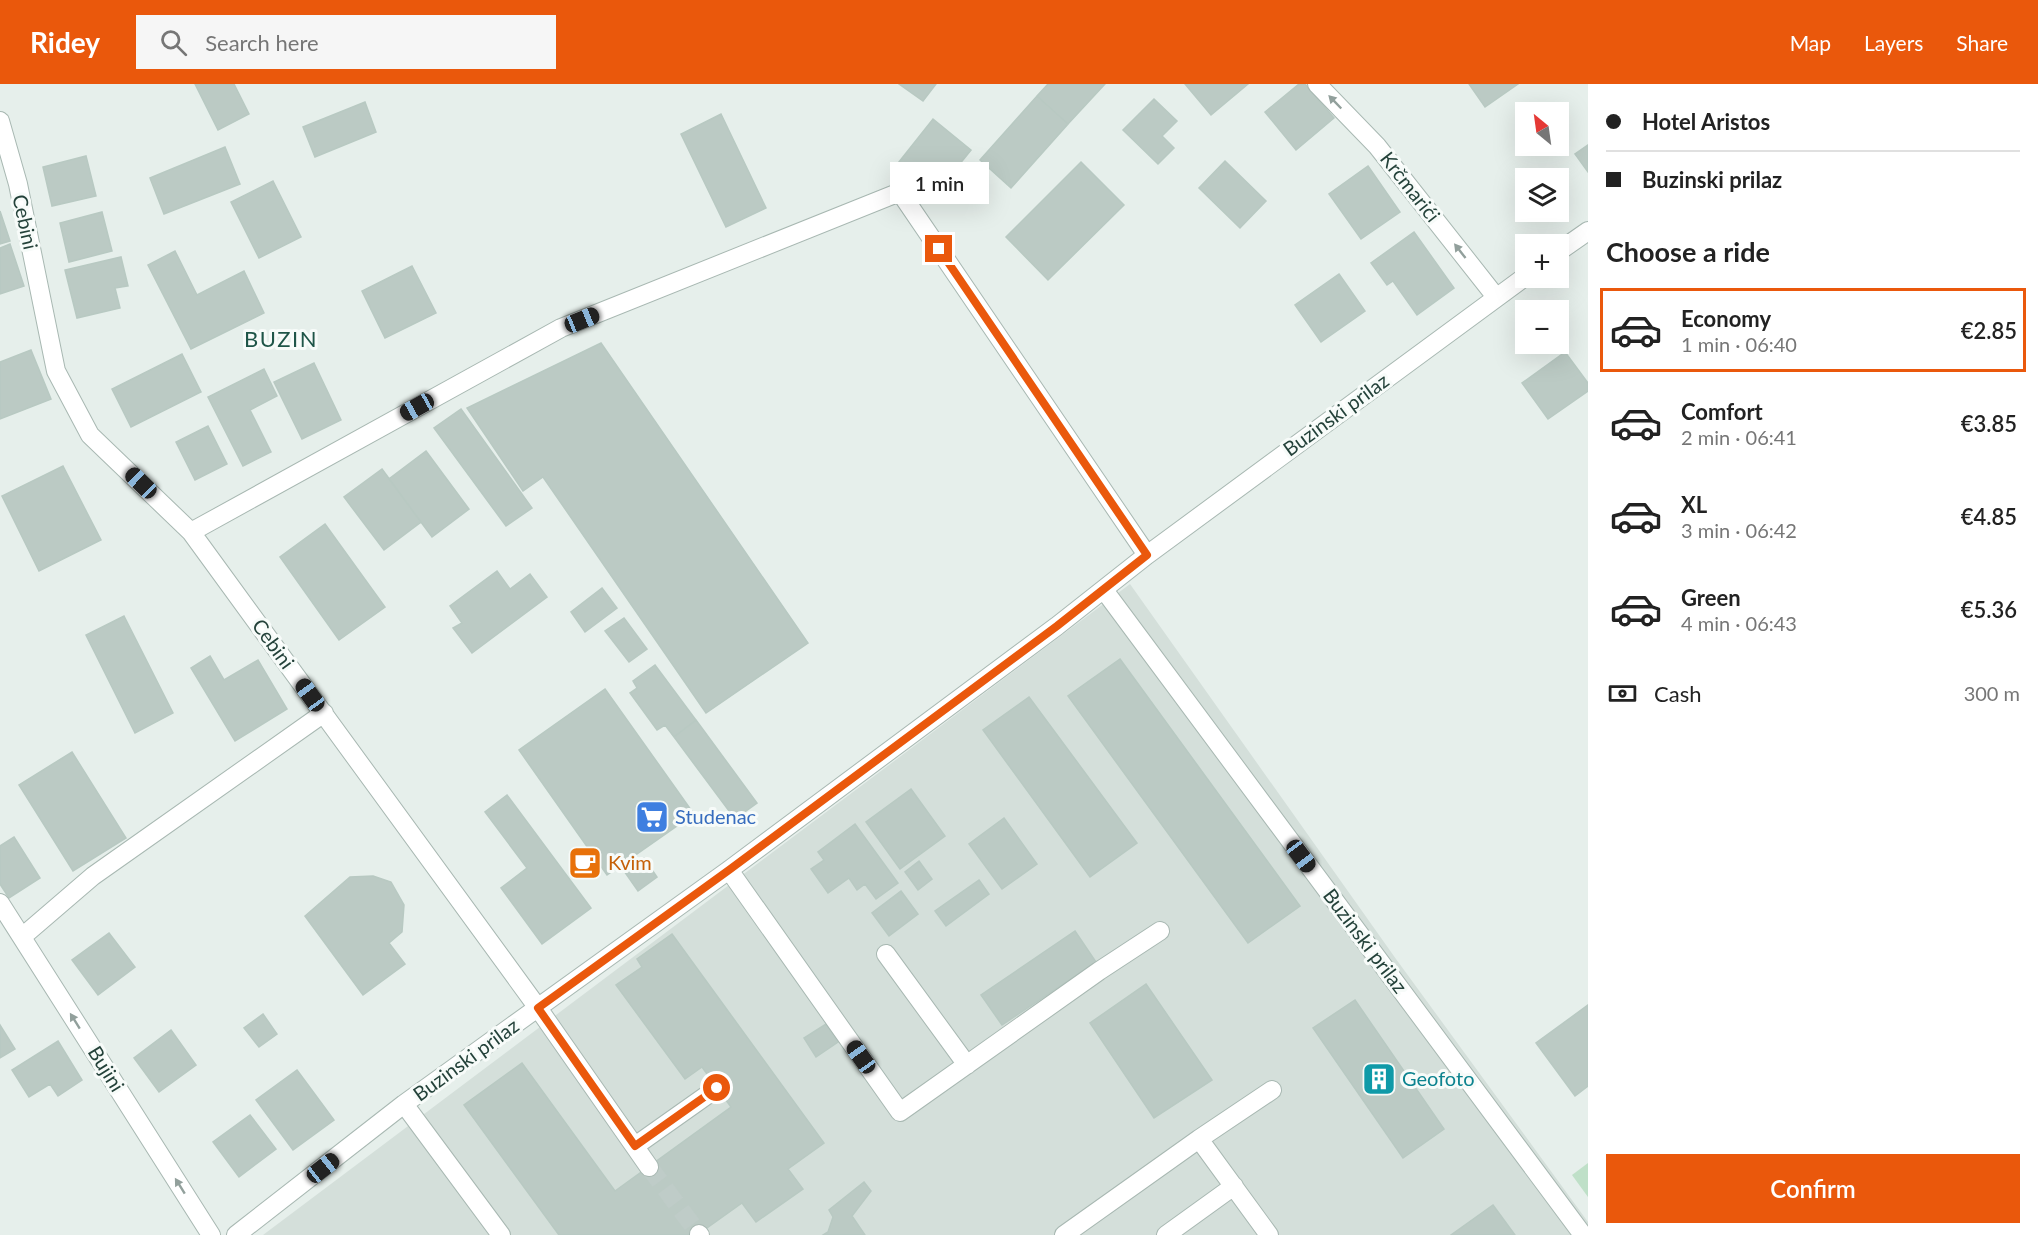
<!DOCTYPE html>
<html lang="en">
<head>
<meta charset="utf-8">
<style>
	:root { --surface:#fff; --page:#f6f6f6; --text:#222; --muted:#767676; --line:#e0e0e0; --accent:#ea580c }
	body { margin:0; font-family:Lato,sans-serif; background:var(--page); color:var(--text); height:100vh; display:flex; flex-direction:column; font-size:22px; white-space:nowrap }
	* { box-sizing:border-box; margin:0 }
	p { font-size:20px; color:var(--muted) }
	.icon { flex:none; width:33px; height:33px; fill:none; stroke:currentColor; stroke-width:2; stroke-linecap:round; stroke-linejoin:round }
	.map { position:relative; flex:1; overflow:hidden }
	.sheet { display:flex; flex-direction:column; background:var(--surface); width:450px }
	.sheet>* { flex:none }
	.guide { display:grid; align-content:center; height:132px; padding:0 18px; background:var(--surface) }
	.needle { width:39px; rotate:331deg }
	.controls { position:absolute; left:1515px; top:18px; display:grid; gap:12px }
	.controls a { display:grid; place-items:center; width:54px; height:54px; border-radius:0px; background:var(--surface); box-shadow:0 6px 24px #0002; font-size:30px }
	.end { position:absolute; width:27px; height:27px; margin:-14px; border:8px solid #ea580c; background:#fff; box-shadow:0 0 0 3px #fff }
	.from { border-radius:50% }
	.bubble { position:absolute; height:42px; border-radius:0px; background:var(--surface); box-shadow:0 6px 24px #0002; font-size:20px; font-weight:600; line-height:42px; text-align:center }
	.car { position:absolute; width:18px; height:36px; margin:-18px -9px; border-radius:8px; box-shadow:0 0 4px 2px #0007; background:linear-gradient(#222 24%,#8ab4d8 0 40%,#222 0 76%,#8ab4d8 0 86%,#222 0) }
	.guide b { display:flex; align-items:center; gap:21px; height:57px; font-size:22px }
	.guide b+b { border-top:2px solid var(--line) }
	.guide i { width:15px; height:15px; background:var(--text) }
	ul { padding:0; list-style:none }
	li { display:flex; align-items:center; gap:18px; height:84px; margin:0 12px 9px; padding:0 6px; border:3px solid transparent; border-radius:0px }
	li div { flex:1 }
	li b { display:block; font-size:22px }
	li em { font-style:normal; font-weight:600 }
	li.on { border-color:var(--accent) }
	li>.icon { width:54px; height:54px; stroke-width:1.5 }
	h2 { padding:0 18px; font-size:27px; line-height:72px }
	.pay { display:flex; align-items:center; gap:15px; height:66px; padding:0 18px; font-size:22px }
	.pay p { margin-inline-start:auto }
	.primary-button { display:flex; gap:12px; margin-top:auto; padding:12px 18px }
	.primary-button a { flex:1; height:69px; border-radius:0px; background:var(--accent); color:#fff; font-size:24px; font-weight:600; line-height:69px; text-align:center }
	header { display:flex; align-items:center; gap:36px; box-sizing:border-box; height:84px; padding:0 30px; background:var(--accent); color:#fff }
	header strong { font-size:28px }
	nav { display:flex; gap:33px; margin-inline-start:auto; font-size:21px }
	.search { width:420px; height:54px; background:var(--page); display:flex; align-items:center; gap:15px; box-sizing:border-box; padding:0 21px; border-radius:0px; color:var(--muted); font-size:22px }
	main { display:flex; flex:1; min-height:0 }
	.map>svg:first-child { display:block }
</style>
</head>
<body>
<header>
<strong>Ridey</strong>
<div class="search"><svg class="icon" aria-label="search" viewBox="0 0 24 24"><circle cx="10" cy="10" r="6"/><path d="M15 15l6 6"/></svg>Search here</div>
<nav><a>Map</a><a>Layers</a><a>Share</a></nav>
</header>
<main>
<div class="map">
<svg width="1588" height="1151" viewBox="0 0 1588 1151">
	<rect width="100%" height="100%" fill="#e6efeb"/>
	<!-- built -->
	<path fill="#d4dfda" d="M1130,500L1396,875L1588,1138V1151H263Z"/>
	<!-- green -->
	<path fill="#bfe0c8" d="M1588,1079V1113L1572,1091Z"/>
	<!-- building -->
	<path fill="#bbcac4" stroke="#b8c9c2" stroke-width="1.5" d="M195,0H234L249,30L218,46Z
		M899,0H936L923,17Z
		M1048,0H1105L1068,40L1037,12Z
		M1185,0H1248L1211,31Z
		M1299,0H1305L1334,34L1296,66L1265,28Z
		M1469,0H1518L1485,23Z
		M1037,12L1068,40L1011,104L980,76Z
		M1154,15L1177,37L1162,52L1174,64L1158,80L1123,46Z
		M365,18L376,48L315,73L303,43Z
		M721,30L766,124L726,143L681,50Z
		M933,35L971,66L937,108L899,78Z
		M1588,61V88L1575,70Z
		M225,63L240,100L164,130L150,94Z
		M86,72L96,112L52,122L43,83Z
		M1225,77L1266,117L1240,144L1199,104Z
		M1081,78L1124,121L1048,196L1006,153Z
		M1368,82L1400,128L1361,155L1329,110Z
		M273,97L301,153L259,174L231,118Z
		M0,127L10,157L0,160Z
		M102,128L112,167L69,178L60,139Z
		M1414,148L1454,204L1417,231L1393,197L1387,201L1371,179Z
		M10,160L24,202L0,210V164Z
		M175,167L197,211L244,187L264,229L191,265L148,181Z
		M121,173L128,202L115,204L120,224L77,234L65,186Z
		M412,182L436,229L385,254L362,207Z
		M1339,190L1365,227L1321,258L1295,221Z
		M601,259L808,559L706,629L543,393L523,407L467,324Z
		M31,266L51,315L0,335V278Z
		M1565,268L1588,299V307L1548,335L1522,299Z
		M182,270L201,308L131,343L112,305Z
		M314,279L341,336L302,355L274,298Z
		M264,285L277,312L250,326L271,368L243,382L208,313Z
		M461,325L532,424L506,442L434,344Z
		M208,342L227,380L195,396L176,358Z
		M426,367L469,425L432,453L389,395Z
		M63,382L101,456L39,487L2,412Z
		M382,385L421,438L384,466L344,413Z
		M325,440L385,523L339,556L280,473Z
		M497,487L510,505L530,490L547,513L472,569L453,544L462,539L450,522Z
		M602,504L617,524L585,548L571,528Z
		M124,532L173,629L135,649L86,551Z
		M624,534L647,565L629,578L605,547Z
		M210,572L224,596L258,576L287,625L235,657L191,584Z
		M1120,575L1300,822L1248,859L1068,612Z
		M655,581L696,636L674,653L665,641L657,646L630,609L637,604L633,597Z
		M605,605L694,730L607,791L519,666Z
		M1029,613L1137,759L1090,793L983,646Z
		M696,636L757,719L735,735L674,653Z
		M72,668L126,754L73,787L19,701Z
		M911,705L945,752L900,785L866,738Z
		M507,711L591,824L542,860L501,804L527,784L485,728Z
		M1004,734L1037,780L1002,805L969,760Z
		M855,740L898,799L876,815L865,800L857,806L849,794L828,809L811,785L824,776L818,768Z
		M14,753L40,794L9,814L0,800V762Z
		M644,774L657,793L638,807L624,787Z
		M919,777L932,795L918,806L905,788Z
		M373,792L391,798L404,821L402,848L389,859L405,880L363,911L305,832L350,793Z
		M979,796L989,810L946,842L935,827Z
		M901,807L918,830L889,852L872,829Z
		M1075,847L1096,878L1002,941L981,911Z
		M109,849L135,883L98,911L72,876Z
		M672,850L824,1059L788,1085L803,1105L756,1138L742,1119L697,1151H559L464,1021L522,979L615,1107L731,1023L702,983L685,995L616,901L642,883L637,875Z
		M1146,900L1212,996L1154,1034L1090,939Z
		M1355,916L1444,1045L1403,1074L1313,944Z
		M1588,921V1002L1575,1012L1536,959Z
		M263,930L277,950L259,963L244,944Z
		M826,940L838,958L816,973L804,954Z
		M0,941L15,965L0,974Z
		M171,946L196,981L159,1008L134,974Z
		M58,957L82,996L58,1012L50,1000L29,1013L12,986Z
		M297,986L334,1036L293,1066L256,1016Z
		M250,1031L276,1065L239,1093L213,1058Z
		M864,1098L871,1107L852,1132L865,1151H823L828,1148L833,1133L829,1126Z
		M1493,1121L1515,1151H1451Z"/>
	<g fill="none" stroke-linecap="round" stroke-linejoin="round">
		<!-- minor-tunnel -->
		<path stroke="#bfccc8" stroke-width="18" stroke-dasharray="18 9" stroke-linecap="butt" d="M649,1083L699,1150"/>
		<defs>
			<path id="minor" d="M1317,0L1377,62L1496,213
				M0,37L18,100L56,287L90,351L191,448L538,924L649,1083
				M1558,168L1588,147
				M191,448L561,244L900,108L1147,471
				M1104,506L1583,1151
				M729,786L900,1028L1099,887L1160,847
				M0,819L211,1151
				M22,853L93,792L324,629
				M886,870L967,981
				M404,1020L501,1151
				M1199,1055L1272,1006
				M635,1062L717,1004
				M699,1150L700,1151
				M236,1151L404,1020L729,786L1057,542L1147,471L1526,192
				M1064,1151L1199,1055L1269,1151
				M1166,1151L1234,1102"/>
		</defs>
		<!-- minor casing -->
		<use href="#minor" stroke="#a8b8b2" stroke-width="20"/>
		<!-- minor -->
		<use href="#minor" stroke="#fff" stroke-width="18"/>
	</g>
	<!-- one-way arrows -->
	<defs><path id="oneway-solid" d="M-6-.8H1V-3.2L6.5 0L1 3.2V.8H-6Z" transform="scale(1.5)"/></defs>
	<g fill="#92a09c">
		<use href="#oneway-solid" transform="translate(1335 18) rotate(-134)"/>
		<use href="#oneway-solid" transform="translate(1460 167) rotate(-128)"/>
		<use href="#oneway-solid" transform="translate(75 937) rotate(-122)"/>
		<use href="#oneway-solid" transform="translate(180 1102) rotate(-122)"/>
	</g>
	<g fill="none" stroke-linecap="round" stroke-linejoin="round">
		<!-- route -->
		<path stroke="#ea580c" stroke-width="8" d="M717,1004L635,1062L538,924L729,786L1057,542L1147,471L939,165"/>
	</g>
	<!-- icons -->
	<defs>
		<symbol id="supermarket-square" viewBox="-11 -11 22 22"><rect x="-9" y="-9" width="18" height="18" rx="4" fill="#3f7fe0" stroke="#f7fbf9"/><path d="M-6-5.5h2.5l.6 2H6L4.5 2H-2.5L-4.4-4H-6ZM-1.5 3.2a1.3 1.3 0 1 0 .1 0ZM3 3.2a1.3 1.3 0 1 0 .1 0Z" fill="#fff"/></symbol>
		<symbol id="cafe-square" viewBox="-11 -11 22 22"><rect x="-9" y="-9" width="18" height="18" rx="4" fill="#e8710a" stroke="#f7fbf9"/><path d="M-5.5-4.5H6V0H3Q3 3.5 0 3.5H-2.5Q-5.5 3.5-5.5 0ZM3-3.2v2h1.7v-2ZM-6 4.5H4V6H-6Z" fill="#fff"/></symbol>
		<symbol id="building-square" viewBox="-11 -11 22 22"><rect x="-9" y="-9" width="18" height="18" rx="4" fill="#0f9aa8" stroke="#f7fbf9"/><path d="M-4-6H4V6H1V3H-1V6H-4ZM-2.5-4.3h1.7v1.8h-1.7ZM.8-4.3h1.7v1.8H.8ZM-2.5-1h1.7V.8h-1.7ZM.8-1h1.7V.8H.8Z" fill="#fff"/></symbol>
	</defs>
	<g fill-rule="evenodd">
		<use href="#supermarket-square" x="633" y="714" width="38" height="38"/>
		<use href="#cafe-square" x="566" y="760" width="38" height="38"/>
		<use href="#building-square" x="1360" y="976" width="38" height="38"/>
	</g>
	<g text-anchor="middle" stroke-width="6" stroke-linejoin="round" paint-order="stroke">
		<!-- street labels -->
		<g font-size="20" fill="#24423a" stroke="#f7fbf9">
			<text transform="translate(1410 103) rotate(52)" y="7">Krčmarići</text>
			<text transform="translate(25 138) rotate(78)" y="7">Cebini</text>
			<text transform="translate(1336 331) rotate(-36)" y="7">Buzinski prilaz</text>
			<text transform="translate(273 560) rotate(54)" y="7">Cebini</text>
			<text transform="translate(1365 857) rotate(53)" y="7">Buzinski prilaz</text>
			<text transform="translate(466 976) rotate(-36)" y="7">Buzinski prilaz</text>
			<text transform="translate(106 985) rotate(58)" y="7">Bujini</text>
		</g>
		<!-- shop labels -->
		<g font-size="20" fill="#366cbe" stroke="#f7fbf9" text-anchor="start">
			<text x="675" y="740">Studenac</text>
		</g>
		<!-- food labels -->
		<g font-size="20" fill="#c56008" stroke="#f7fbf9" text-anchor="start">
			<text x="608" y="786">Kvim</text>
		</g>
		<!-- culture labels -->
		<g font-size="20" fill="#0d838f" stroke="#f7fbf9" text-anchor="start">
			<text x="1402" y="1002">Geofoto</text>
		</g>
		<!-- quarter labels -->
		<g font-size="22" letter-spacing="1.5" fill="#1f5548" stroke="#f7fbf9">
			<text x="281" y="263">BUZIN</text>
		</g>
	</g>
</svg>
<div class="controls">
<a><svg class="needle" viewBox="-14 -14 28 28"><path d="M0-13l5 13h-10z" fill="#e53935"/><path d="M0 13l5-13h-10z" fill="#767676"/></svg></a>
<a><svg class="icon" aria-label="layers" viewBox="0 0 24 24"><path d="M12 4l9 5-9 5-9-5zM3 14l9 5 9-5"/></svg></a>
<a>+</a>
<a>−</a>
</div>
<i class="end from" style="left:717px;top:1004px"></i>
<i class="end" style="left:939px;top:165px"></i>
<div class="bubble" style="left:890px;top:78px;width:99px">1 min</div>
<i class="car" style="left:582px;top:236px;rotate:68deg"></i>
<i class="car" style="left:417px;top:323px;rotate:241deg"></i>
<i class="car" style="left:141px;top:399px;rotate:314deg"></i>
<i class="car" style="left:310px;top:611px;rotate:324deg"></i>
<i class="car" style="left:1301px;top:772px;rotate:143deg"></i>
<i class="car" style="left:861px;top:973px;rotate:325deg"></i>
<i class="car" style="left:323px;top:1084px;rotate:52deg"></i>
</div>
<section class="sheet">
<div class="guide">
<b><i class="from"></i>Hotel Aristos</b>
<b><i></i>Buzinski prilaz</b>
</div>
<h2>Choose a ride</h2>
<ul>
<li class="on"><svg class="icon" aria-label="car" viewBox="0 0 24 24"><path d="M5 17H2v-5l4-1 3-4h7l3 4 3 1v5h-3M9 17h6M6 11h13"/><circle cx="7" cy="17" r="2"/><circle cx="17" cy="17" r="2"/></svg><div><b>Economy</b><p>1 min · 06:40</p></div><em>€2.85</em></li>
<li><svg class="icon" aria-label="car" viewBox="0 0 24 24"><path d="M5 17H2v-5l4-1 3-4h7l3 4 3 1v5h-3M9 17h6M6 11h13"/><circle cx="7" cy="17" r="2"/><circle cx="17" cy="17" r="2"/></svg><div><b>Comfort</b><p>2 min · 06:41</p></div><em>€3.85</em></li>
<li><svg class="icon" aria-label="car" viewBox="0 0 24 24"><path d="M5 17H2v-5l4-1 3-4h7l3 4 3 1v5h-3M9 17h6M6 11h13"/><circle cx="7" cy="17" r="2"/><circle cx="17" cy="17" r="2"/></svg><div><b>XL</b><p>3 min · 06:42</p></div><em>€4.85</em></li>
<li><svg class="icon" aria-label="car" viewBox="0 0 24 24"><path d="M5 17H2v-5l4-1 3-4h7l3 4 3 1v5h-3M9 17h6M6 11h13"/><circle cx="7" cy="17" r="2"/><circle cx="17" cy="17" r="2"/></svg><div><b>Green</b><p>4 min · 06:43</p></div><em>€5.36</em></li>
</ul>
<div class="pay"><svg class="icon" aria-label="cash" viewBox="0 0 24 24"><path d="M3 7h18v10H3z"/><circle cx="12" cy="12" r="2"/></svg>Cash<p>300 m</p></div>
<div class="primary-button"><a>Confirm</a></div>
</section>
</main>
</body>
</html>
